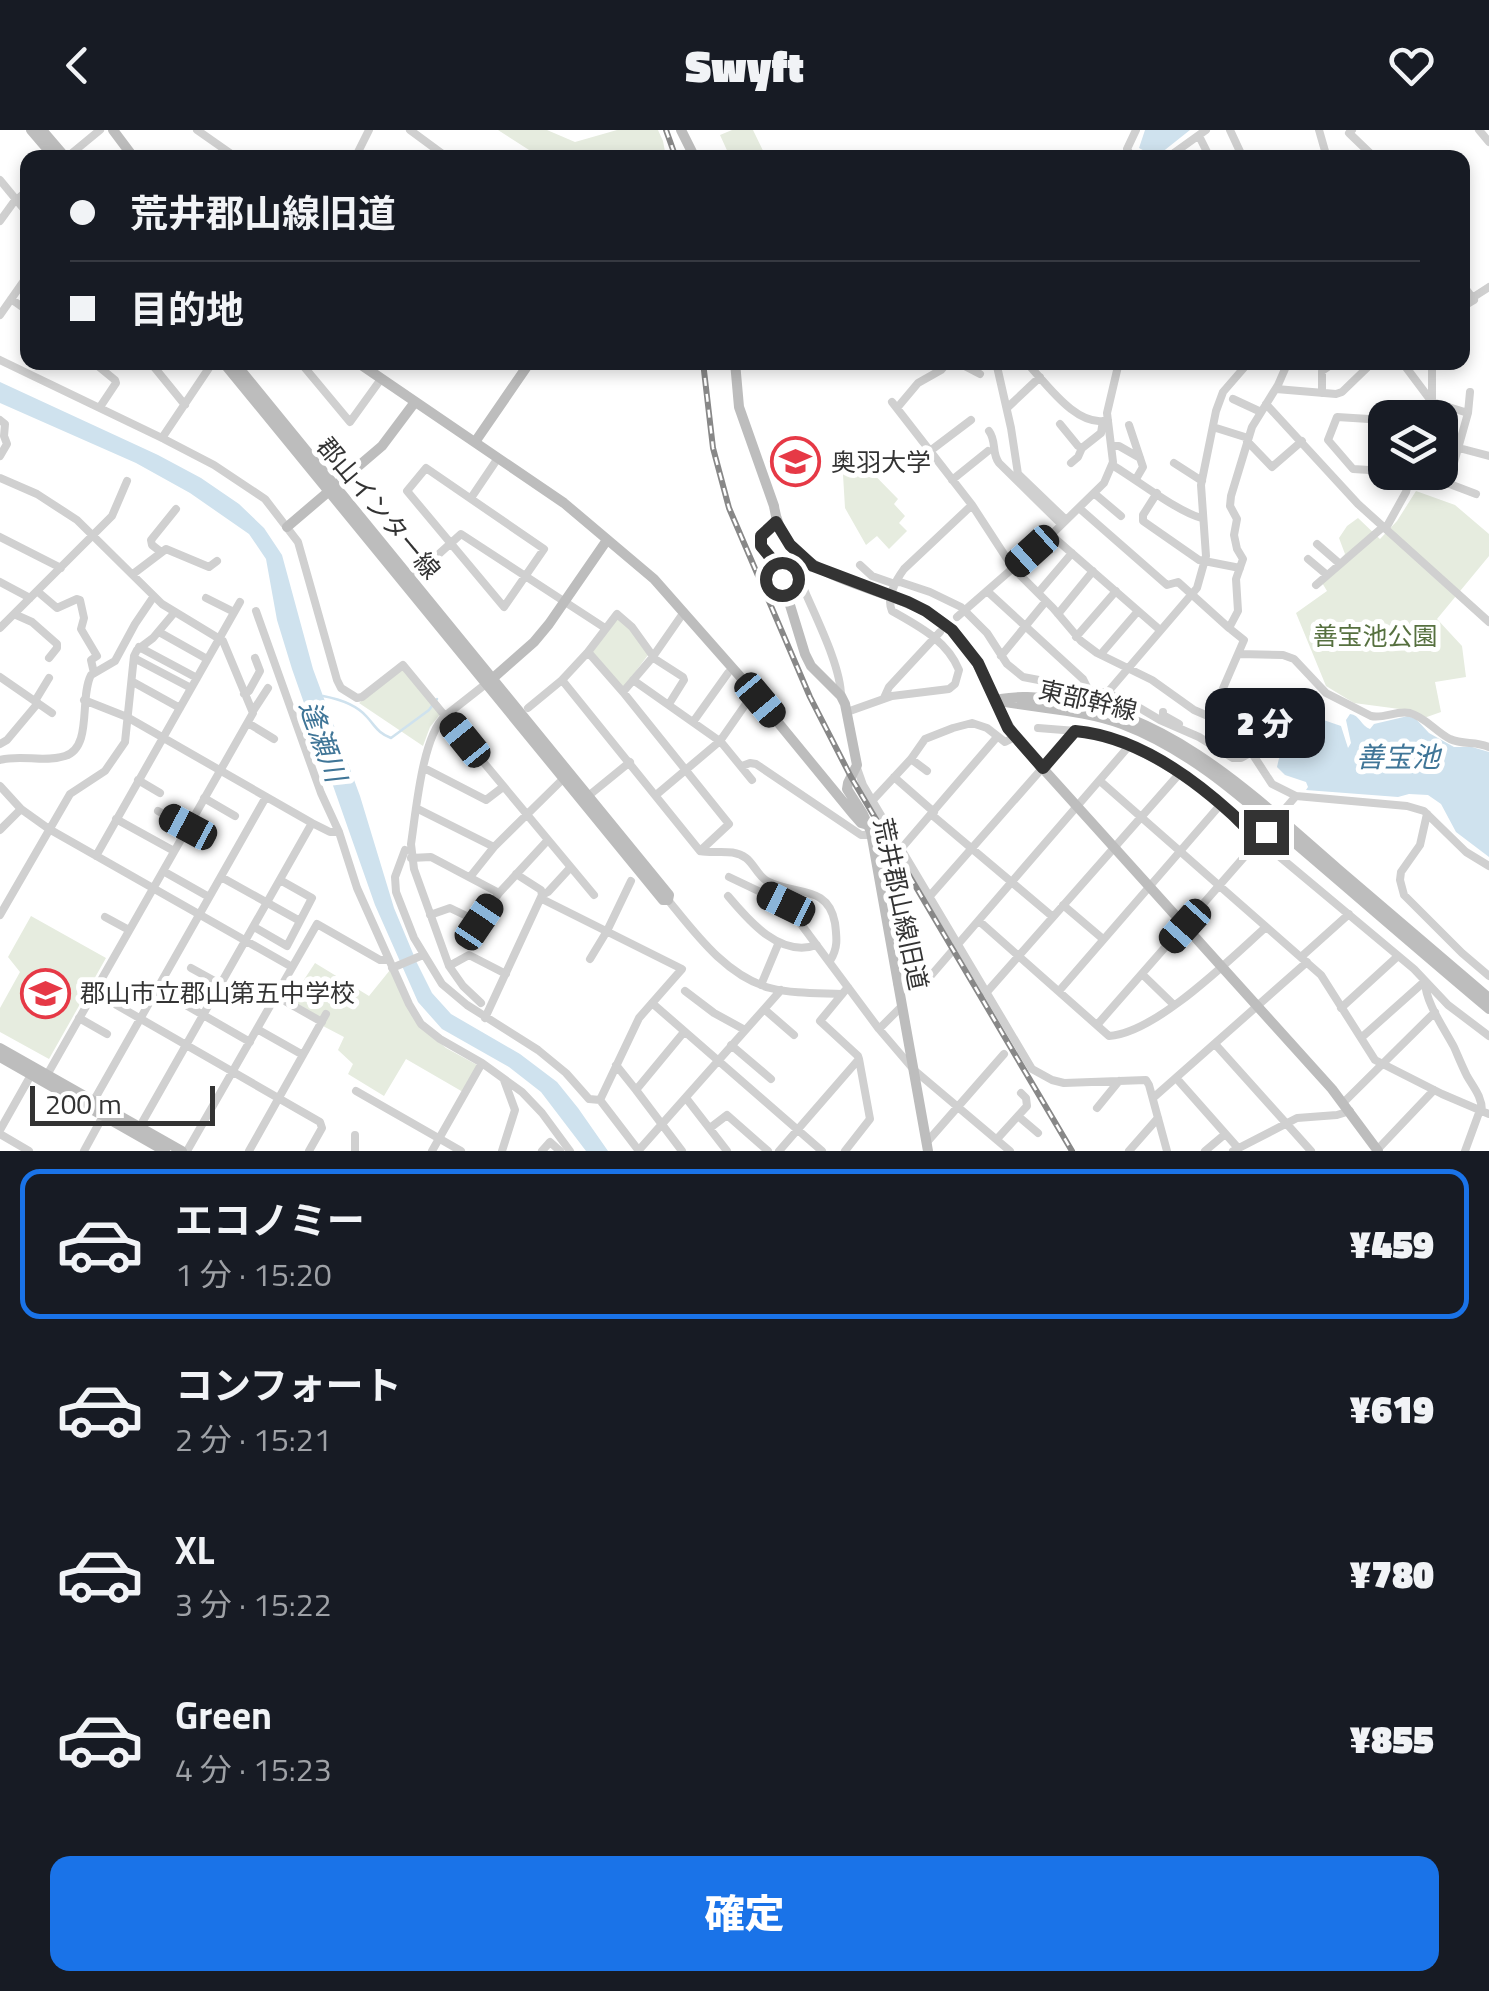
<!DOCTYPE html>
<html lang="ja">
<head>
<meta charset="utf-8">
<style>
	:root { --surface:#171b24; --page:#20242c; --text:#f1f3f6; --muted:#9ea1a6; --line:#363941; --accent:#1a73e8 }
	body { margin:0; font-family:"Titillium Web","Noto Sans JP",sans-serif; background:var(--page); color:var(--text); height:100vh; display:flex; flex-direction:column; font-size:38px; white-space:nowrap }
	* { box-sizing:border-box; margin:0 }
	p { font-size:32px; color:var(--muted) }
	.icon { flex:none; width:55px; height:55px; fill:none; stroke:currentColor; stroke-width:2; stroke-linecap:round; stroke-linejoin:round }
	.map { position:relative; height:1021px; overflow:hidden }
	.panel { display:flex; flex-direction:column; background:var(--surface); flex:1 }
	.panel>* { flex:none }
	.hud { position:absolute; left:20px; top:20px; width:1450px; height:220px; border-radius:20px; box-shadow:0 5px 15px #0003; display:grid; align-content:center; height:220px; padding:0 50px; background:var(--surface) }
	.fabs { position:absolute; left:1368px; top:270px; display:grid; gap:20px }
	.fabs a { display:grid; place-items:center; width:90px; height:90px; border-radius:20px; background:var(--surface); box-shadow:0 5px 15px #0003; font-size:50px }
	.scale { position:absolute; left:30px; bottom:25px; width:185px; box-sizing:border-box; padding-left:10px; border:5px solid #333; border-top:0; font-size:28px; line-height:35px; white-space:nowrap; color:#333; -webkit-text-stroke:8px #fff; paint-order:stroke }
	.end { position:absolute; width:45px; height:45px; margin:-22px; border:12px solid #333; background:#fff; box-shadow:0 0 0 5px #fff }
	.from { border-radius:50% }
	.bubble { position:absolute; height:70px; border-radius:20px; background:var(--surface); box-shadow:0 5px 15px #0003; font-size:32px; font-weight:800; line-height:70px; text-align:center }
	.car { position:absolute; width:30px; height:60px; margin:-30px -15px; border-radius:12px; box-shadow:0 0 8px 2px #0007; background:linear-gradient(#222 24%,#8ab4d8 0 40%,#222 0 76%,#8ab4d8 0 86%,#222 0) }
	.hud b { display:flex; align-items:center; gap:35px; height:95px; font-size:38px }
	.hud b+b { border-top:2px solid var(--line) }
	.hud i { width:25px; height:25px; background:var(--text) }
	ul { padding:18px 0 0; list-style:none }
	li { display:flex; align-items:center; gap:30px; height:150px; margin:0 20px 15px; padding:0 30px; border:5px solid transparent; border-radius:20px }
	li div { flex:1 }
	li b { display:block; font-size:38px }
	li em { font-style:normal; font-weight:800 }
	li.active { border-color:var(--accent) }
	li>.icon { width:90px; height:90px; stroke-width:1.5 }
	.action { display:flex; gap:20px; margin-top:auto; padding:20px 50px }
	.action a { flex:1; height:115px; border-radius:20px; background:var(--accent); color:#fff; font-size:40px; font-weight:800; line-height:115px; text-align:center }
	header { display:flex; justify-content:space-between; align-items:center; height:130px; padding:0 50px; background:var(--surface); font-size:45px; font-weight:800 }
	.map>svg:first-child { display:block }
</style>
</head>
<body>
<header><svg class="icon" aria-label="back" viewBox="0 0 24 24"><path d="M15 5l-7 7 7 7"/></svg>Swyft<svg class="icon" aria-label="heart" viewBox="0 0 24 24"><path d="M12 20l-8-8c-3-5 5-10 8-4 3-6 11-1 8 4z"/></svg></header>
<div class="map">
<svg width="1489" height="1021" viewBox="0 0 1489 1021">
	<rect width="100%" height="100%" fill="#fff"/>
	<!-- green -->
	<path fill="#e6ecdf" d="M498,0H547L575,12L617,0H658L663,11L666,27H540Z
		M732,0H753L766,27H730L720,5Z
		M851,321L898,369L894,374L905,386L899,393L907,401L889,419L877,406L866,415L845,378L842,328Z
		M1416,361L1455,375L1489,404V426L1437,489L1462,516L1466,547L1435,552L1441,582L1424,588L1407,580L1354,573L1326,556L1296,483L1327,461L1321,451L1345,424L1339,408L1347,396L1358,388L1380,409L1397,391Z
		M618,488L631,499L648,525L624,557L621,558L593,524V521Z
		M402,537L441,583L430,597L423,616L359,573Z
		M31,786L106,828L49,929L0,902V878L20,842L8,827Z
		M315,833L369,866L390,840L422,897L446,918L479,936L463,962L406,929L384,966L348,944L353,934L338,920L344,907L323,896L290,871Z"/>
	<!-- water -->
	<path fill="#cfe2ee" d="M1145,0H1190L1156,27L1139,18Z
		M0,252L158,325L201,348L239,374L264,398L282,425L313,539L360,666L394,778L417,833L432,863L451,884L520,924L557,952L578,978L608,1021H586L541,962L509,937L442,899L418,872L375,775L292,539L277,490L266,429L249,404L190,363L136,333L0,273Z
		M1306,584L1341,596L1348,618L1351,613L1346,590L1350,584C1360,585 1361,596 1370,599L1374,594L1408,586L1416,589L1429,603L1454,617H1472L1489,622V727L1456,702L1441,674L1428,665L1409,664L1398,667L1306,660L1308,657L1306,652L1285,645L1277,637L1280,624L1288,612L1292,590Z"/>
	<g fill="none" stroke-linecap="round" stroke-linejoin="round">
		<!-- stream -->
		<path stroke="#cfe2ee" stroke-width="2.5" d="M323,566C339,569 356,574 367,587C376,597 378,603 391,608L429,580L437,569"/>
		<!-- street -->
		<path stroke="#d0d0d0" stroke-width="8" d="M197,0L237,28
			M410,0L448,28
			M1136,0L1127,19L1130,24L1138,28
			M1230,0L1243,28
			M1319,0L1327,28
			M1352,0L1349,3L1375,28
			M1479,0L1489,12
			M1199,6L1210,28
			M66,28L100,0
			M355,28L369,0
			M1167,28L1206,0
			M0,50L28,84
			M0,91L13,73L28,60
			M1462,154L1474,170L1462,177
			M1472,168L1489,157
			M11,169L28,181
			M0,185L28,145
			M0,230L162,308L214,335L265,369L298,412L337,550L341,558L357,568L362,567L403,535L445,586L487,553
			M93,232L115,250L116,253L100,277
			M150,232L185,275
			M300,232L350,292L381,249
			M957,232L980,244
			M996,232L1011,298L1018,344L1066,390
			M1026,232C1046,253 1077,299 1108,290
			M1402,232L1432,272L1468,283L1448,354
			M1276,259L1336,264L1342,262L1373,232
			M1322,263V241L1335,232
			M1233,269L1261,282
			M892,272L972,375L1013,438L1053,478L1081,511L1097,523L1152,550L1194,580L1222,592L1244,611L1272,654L1296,666L1407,676L1424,681L1466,722L1489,736
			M1266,274L1358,374L1489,492
			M897,278L918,253L941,240L948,232
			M1007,278L1040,247
			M1468,283L1470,262
			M1427,288L1432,272V232
			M0,290L5,294L4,306L7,314L0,326
			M1385,290L1337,287L1328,310L1353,339L1385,341
			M1060,294L1078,316L1082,318L1101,303L1103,291
			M1129,295L1143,337L1136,349
			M1213,297L1248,308
			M989,301C997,312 991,322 999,333L1061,394
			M162,308L213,232
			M1247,311L1272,337L1302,311
			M1113,316H1119L1140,328
			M1459,318L1489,326
			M930,321L971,290
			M1071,333L1078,327L1082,318
			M1174,333L1202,351
			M1112,335C1136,349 1179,383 1202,388
			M426,338L544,419L504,477L407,361Z
			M1381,341L1382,322
			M1418,342L1476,364
			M0,348L37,364L77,390L162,474L223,511L253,583L47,945
			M952,350L988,321
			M1157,363L1143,385V391L1199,430L1240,438
			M1095,364L1121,386
			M471,368L498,328
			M1079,378L1167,455L1178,452L1229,498
			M1386,398L1406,362L1411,342
			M1051,405L1160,500
			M0,407L61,438
			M1317,414L1340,434
			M161,422L152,415L151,410L176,379
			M1308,429L1327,445
			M860,435L872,446L892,453L900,452L930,462L961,477L987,503L1007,534L1023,547L1107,563L1133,574L1160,590L1199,607L1233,628H1241L1252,622
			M133,444L166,419L209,437L217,431
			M409,451L461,404L605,498
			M0,452L30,468
			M1316,455L1383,397
			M803,457C815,486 841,536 841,566
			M37,461L57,478L77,469L80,470L84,488L81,499L97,526L91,530L94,543
			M987,461L1083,549L1087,557
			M1038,463L1072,423
			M206,468L234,482
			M256,481L321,663L339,702L357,758L409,874L421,894L440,909L482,933L522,962L542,983L570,1021
			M684,482L652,528L623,562L729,694L700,721
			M14,484L32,492L57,514V518L49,528
			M1058,484L1093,441
			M957,487L1051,405L1104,353L1113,332L1107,283L1119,232
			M0,498L112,386L127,351
			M159,502L207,529
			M1076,507L1116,461
			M139,517L197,548
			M588,522L562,550L700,721C716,724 733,718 746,728C754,734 758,746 767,751C795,766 828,754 835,793C837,809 838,818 830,831
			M1101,524L1138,481
			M1239,524L1283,525L1294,529L1326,563L1371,586C1384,589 1396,580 1410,583C1425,587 1436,602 1450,609C1463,615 1476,611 1489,617
			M1001,526L1046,471
			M134,528L191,558
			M0,547L52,583
			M633,550L721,612L752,650
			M133,552L180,578
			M623,562L588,522L617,484L632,497L655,529L683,547L684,550L669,574
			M1107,563L1197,458L1206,426L1201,355L1216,281L1223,262L1249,232
			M244,564L249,561L260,541L255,528
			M884,568L889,557L940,502
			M84,570L127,587L312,693L330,702H339
			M35,571L49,548
			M528,578L562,550
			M253,581L268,558
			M847,582L892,566L949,559L955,554L959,540C947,510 918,496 892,481C886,468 896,450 904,439L972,375
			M1163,582V585L1179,594
			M1211,586L1244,510L1229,498L1238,481L1236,449L1243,429L1237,419L1234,405L1237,389L1230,376L1231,366L1252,297L1278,255L1288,232
			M693,592L728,543
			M248,593L274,609
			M1038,598L1089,602L1106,606L1149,626L1185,647L1221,674L1256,707L1414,839L1448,875L1489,906
			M0,614L7,610L38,573
			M911,629L927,641
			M0,630C21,624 44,633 65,626C93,617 79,568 91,545L115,531L135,494L154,466
			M742,636L750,633L756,634L861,705H871
			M424,638L486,670L503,657
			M857,638L863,655L1032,939L1052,950L1064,953L1146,950L1149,955L1167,1021
			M894,647L934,682
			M138,650L160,663
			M1100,651L1321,845L1375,930L1442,964L1489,984
			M0,656L21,679L49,699L292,837
			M656,665L720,611L750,568
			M587,667L630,632
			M204,668L235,686
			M872,671L911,629L925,609L953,598L972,593L987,598L1005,612L1015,607
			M416,678L494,717
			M158,681L188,697
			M1283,681L1296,666
			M1427,684L1420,715L1401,742L1400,750L1404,765L1462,823L1489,846
			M932,685L1053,787
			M116,689L174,721
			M0,700L21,679
			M405,720L395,747L396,762L414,808L442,854L467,875L538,920L566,943L589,969L600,970L639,1021
			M900,720L997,607
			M96,726L240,472
			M411,728L431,727L499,763
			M163,741L209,767
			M516,744L541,760L542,765
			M221,747L300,791
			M470,747L494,717L563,649
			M729,747L786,774L879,899L914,940L1010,1021
			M728,766C749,791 780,828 817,815
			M929,767L1075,601
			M542,769L682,839L639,888L600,970
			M668,770C695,803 726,846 770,858C794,864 818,863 842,864
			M1063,775L1103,809
			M0,785L70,664L105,641L125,612L134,526L137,520L153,508L174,483
			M430,785L450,778L479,792L499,763L547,711
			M105,787L129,800
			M979,791L1109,906C1156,903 1230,829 1266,797
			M254,797L287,816L312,768L280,750
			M1301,827L1349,784
			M590,829L607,801L631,751
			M449,836L469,825L506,844
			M191,838L220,854
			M392,838L423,825
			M1142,844L1174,875
			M897,853L928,849L1129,616
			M761,855L779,812
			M158,859L250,912
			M685,861L714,883L745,900
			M1059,861L1221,674
			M94,862L320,992L322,998L309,1021
			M986,863L1180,643
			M276,866L322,892
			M481,873L463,856L449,836L414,739L411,714C416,682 422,607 445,586L594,765
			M652,873L822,1021
			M1341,878L1398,826
			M764,879L794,905
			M79,888L107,904
			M485,888L542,765L548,762L570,738
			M1097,895L1266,702
			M257,899L303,925
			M879,899L901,877
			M1361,908L1425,851C1425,872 1444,898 1454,917C1458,926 1462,936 1467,946C1474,958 1482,967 1482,981
			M1215,914L1311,1021
			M731,915L771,949
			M616,935L636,960
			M1177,949L1238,1018
			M356,961L461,1021
			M686,968L727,1021
			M1153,968L1307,832
			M93,972L266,667
			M1343,973L1435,882
			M1097,978L1119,951
			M1018,986L1038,1003
			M139,998L312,693
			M710,998L727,985L768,1021
			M0,1000L31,945
			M0,1004L29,1021
			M997,1009L1027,976L1026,968L1021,963
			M927,1012L1004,924
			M639,1020L781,860
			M1377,1020L1434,960
			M84,1021L103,986
			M187,1021L317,794L380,830H388
			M249,1021L326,884
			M355,1021V1005
			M432,1021L482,933
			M502,1021L515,980L504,950
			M542,1021L550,1012L560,1021
			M682,1021L636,960L684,902
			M779,1021L859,929L858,926L820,891L848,857
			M845,1021L870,989L859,929
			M1129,1021L1158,988
			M1205,1021L1224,1005
			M1233,1021L1297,988L1337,985L1350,981
			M1465,1021L1480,980"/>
		<!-- secondary -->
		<path stroke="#bdbdbd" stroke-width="10" d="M31,0L55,28
			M42,0L66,28
			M113,0L134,28
			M681,0L695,28
			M223,232L663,770H668
			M234,232L669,765L668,770
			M357,232L564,373L654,449L744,551L854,685L861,693L868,695
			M735,232L739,277L774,376C786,460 899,451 951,499C985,531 992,576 1019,612L1332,959L1378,1021
			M475,312L530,232
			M776,392L761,407V417L775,433L782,449L805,524L811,536L841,566L845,574L857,635L848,653L847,659L863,684L871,702L928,1021
			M287,397L382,316L415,272
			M492,549L534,512L549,494L607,410
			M1001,569C1022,565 1041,568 1062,570C1174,586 1256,668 1338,739C1388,782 1439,825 1489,868
			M995,570C1038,579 1081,579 1122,594C1193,621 1247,672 1303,720C1365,773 1427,827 1489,879
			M0,918L182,1021
			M0,927L165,1021"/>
		<defs>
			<path id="rail" d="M666,0L676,28
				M703,232L713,318L729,378L810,567L851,647L1072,1021"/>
		</defs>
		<!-- rail casing -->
		<use href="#rail" stroke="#888" stroke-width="6"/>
		<!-- rail -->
		<use href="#rail" stroke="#fff" stroke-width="2.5" stroke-dasharray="8" stroke-linecap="butt"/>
	</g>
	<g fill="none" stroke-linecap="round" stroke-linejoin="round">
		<!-- route -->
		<path stroke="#333" stroke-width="12" d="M782,449L775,433L761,416V406L776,392L790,415L813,436L908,472L926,481L952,500L978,533L1008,598L1043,638L1075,601C1133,606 1189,645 1231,683C1241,692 1249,702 1259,710L1266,702"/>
	</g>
	<!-- icons -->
	<defs>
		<symbol id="university-ring" viewBox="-11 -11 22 22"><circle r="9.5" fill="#fff" stroke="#e63946" stroke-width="1.5"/><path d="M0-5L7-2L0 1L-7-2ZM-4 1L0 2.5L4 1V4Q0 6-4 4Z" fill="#e63946"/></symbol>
		<symbol id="school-ring" viewBox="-11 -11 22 22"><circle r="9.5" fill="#fff" stroke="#e63946" stroke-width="1.5"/><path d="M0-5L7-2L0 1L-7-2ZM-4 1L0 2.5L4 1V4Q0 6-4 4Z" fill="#e63946"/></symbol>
	</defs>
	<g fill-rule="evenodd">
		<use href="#university-ring" x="768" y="304" width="55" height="55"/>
		<use href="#school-ring" x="18" y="836" width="55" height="55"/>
	</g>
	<g text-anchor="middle" stroke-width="10" stroke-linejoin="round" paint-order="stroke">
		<!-- poi labels -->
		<g font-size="25" fill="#333" stroke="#fff" text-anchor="start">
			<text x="831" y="341">奥羽大学</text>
			<text x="80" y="872">郡山市立郡山第五中学校</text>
		</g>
		<!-- street labels -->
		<g font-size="25" fill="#333" stroke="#fff">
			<text transform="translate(379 378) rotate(50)" y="9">郡山インター線</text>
			<text transform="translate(1088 570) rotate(13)" y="9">東部幹線</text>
			<text transform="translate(901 774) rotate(78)" y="9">荒井郡山線旧道</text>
		</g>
		<!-- park labels -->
		<g font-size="25" fill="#56703f" stroke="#fff">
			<text x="1375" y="515">善宝池公園</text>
		</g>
		<!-- water labels -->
		<g font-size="28" font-style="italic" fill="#3f7597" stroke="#fff">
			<text transform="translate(323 611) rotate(70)" y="10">逢瀬川</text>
			<text x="1398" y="637">善宝池</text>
		</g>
	</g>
</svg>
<div class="fabs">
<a><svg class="icon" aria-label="layers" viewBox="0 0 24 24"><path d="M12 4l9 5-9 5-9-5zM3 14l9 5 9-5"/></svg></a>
</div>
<div class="scale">200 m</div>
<i class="end from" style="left:782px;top:449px"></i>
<i class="end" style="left:1266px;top:702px"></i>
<div class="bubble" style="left:1205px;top:558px;width:120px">2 分</div>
<i class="car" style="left:1032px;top:421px;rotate:228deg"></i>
<i class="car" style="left:760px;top:570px;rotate:140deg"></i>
<i class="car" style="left:465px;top:610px;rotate:321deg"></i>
<i class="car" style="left:188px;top:697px;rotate:298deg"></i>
<i class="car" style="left:786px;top:774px;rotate:296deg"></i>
<i class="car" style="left:479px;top:792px;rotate:34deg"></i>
<i class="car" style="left:1185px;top:796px;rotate:222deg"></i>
<div class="hud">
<b><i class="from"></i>荒井郡山線旧道</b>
<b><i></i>目的地</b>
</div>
</div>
<section class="panel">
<ul>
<li class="active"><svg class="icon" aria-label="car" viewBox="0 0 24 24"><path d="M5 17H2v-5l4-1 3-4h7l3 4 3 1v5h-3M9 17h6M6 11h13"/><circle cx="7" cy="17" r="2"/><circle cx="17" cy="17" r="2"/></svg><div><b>エコノミー</b><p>1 分 · 15:20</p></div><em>¥459</em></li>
<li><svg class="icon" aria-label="car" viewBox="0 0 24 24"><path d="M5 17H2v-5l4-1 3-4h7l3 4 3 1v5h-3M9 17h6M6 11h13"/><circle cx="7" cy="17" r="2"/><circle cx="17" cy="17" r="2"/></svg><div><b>コンフォート</b><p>2 分 · 15:21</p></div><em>¥619</em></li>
<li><svg class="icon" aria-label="car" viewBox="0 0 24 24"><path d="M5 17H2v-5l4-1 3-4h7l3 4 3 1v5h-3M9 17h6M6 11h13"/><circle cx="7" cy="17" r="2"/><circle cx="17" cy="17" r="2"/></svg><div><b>XL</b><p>3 分 · 15:22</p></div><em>¥780</em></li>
<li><svg class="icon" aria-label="car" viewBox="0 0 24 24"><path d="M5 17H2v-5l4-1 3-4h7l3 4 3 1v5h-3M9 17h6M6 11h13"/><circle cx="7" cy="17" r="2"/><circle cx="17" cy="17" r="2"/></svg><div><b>Green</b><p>4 分 · 15:23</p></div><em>¥855</em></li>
</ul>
<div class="action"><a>確定</a></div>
</section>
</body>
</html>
